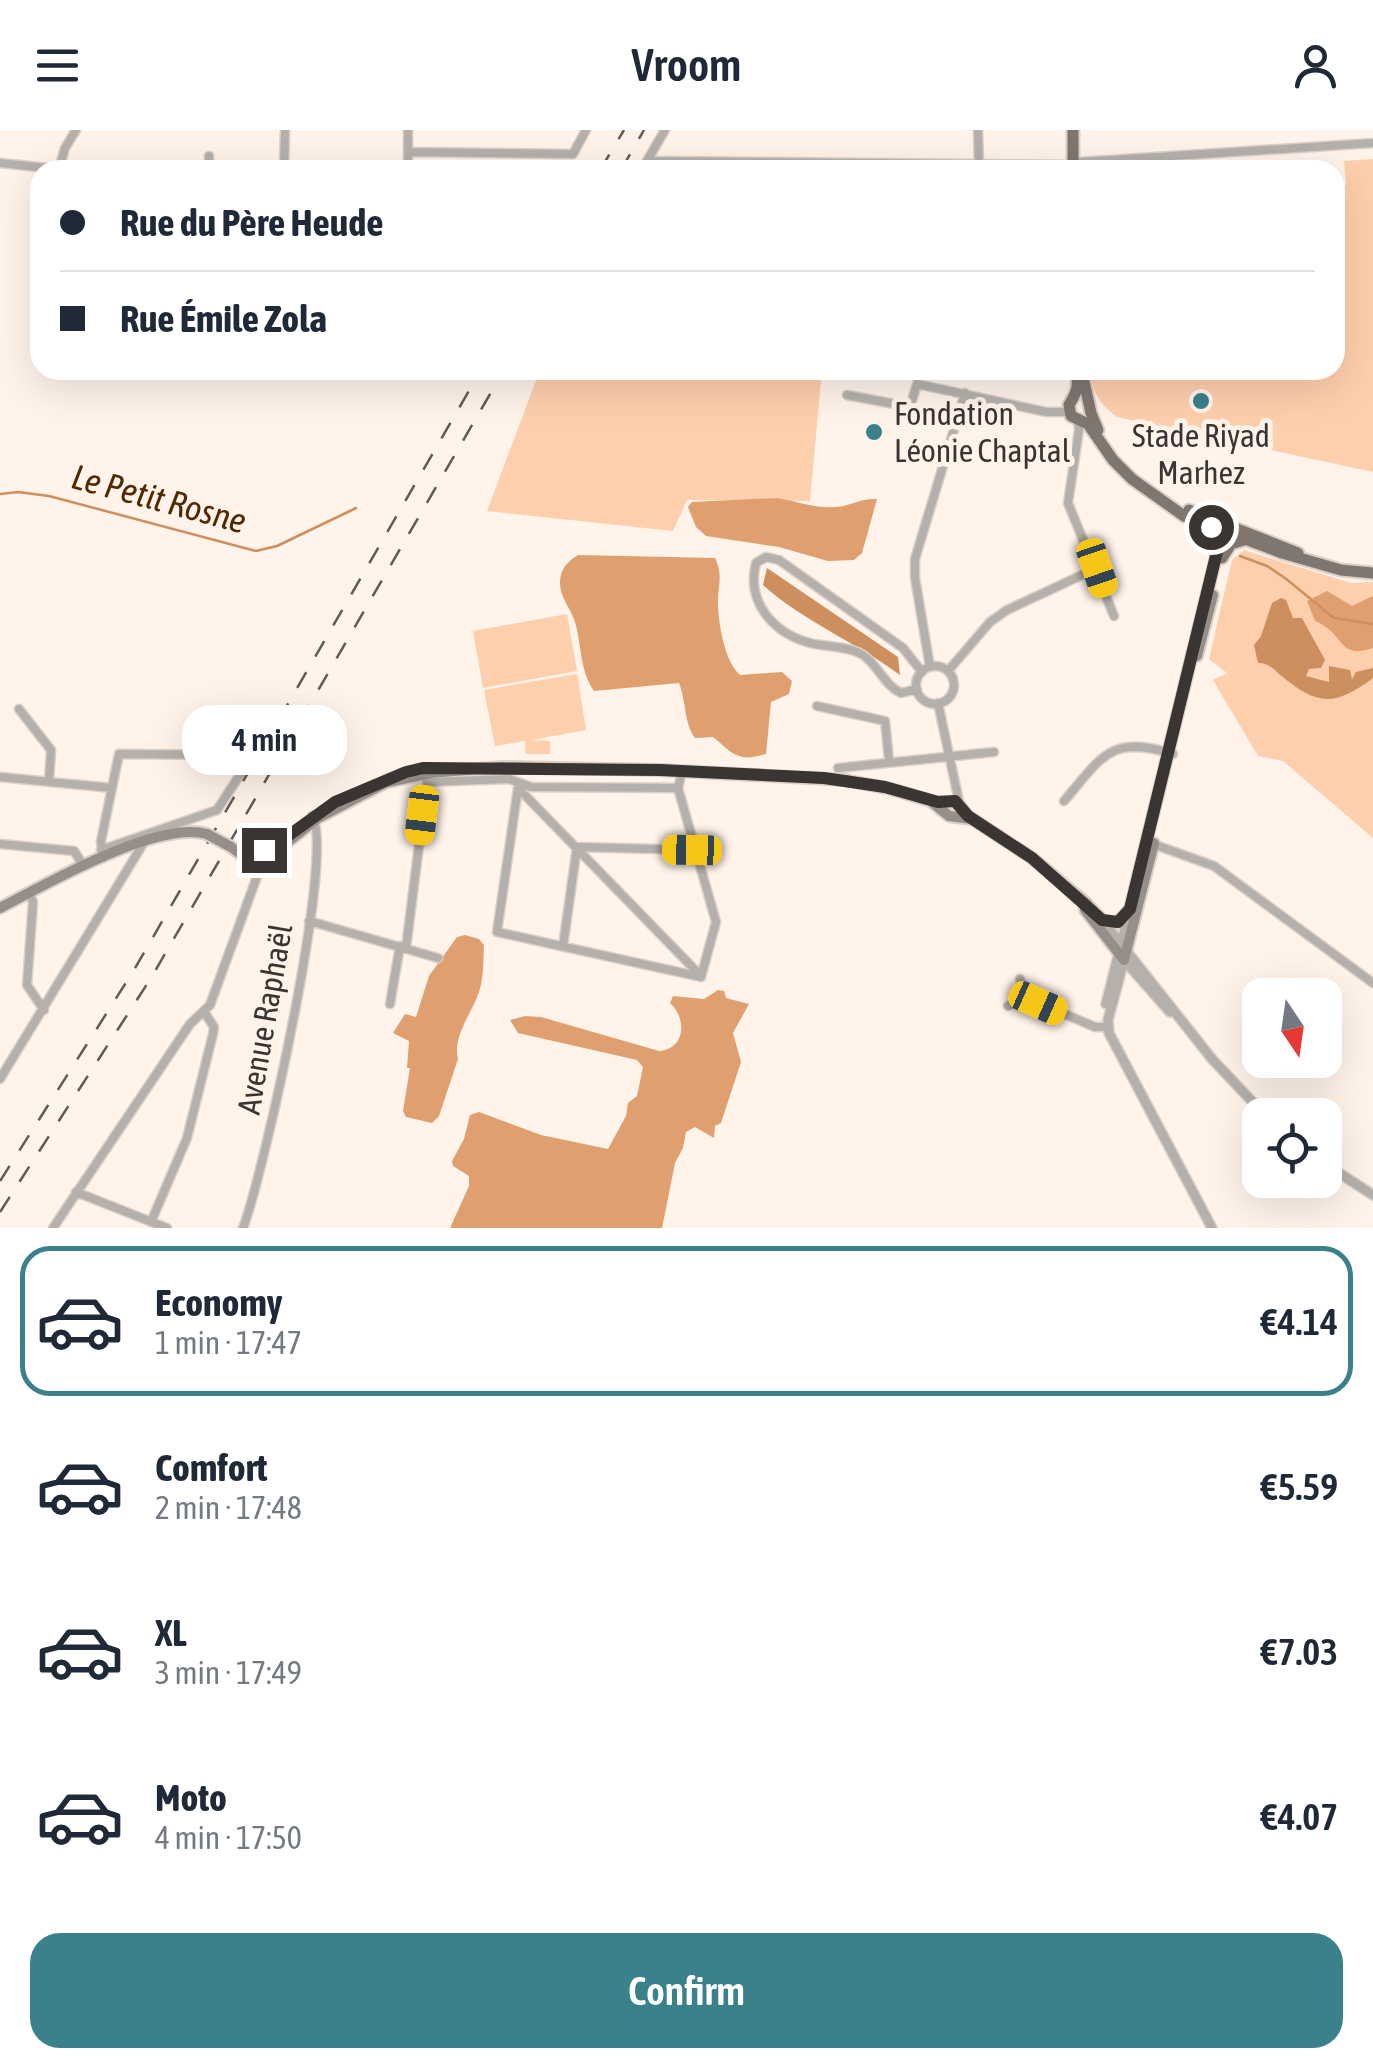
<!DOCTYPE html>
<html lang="en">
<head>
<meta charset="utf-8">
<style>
	:root { --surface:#fff; --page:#f6f6f7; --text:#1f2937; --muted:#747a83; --line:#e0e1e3; --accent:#3b818b }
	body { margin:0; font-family:"Asap Condensed",sans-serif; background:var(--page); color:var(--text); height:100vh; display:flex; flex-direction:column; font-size:38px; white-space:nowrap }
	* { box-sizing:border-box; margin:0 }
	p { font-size:32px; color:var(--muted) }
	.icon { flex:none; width:55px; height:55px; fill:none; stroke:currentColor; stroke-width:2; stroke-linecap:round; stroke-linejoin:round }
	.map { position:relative; height:1098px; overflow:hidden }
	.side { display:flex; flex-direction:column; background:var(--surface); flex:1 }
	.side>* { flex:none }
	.guide { position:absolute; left:30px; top:30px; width:1315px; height:220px; border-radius:30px; box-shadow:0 10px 40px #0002; display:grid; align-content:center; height:220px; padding:0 30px; background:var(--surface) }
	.needle { width:65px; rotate:167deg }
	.fabs { position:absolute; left:1242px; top:848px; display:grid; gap:20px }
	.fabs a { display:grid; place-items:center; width:100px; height:100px; border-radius:20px; background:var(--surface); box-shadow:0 10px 40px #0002; font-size:50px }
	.end { position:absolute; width:45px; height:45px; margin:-22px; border:12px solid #3a3532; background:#fff; box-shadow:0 0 0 5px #fff }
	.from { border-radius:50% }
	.bubble { position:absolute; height:70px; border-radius:30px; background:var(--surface); box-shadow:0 10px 40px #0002; font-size:32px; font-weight:600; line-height:70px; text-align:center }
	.car { position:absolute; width:30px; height:60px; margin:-30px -15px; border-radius:12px; box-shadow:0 0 8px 2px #0007; background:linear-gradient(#f5c518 24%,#345 0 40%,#f5c518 0 76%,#345 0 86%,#f5c518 0) }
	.guide b { display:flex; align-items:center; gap:35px; height:95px; font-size:38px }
	.guide b+b { border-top:2px solid var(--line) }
	.guide i { width:25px; height:25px; background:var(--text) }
	ul { padding:18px 0 0; list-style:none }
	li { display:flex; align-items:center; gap:30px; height:150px; margin:0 20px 15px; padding:0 10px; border:5px solid transparent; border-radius:30px }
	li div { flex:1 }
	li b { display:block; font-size:38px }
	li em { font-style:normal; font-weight:600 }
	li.active { border-color:var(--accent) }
	li>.icon { width:90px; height:90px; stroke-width:1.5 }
	.action { display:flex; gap:20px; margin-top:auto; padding:20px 30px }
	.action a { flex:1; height:115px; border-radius:30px; background:var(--accent); color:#fff; font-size:40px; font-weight:600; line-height:115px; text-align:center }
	header { display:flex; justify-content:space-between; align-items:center; height:130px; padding:0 30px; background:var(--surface); font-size:45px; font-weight:600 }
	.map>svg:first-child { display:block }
</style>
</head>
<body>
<header><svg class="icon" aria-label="menu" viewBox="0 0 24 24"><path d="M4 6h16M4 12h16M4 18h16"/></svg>Vroom<svg class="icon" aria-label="person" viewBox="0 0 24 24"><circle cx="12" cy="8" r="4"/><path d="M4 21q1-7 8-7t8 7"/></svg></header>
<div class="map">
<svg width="1373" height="1098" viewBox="0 0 1373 1098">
	<rect width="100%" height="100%" fill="#fff3ea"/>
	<!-- green -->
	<path fill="#fecfac" d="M1373,29V342L1117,287C1099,273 1093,263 1089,240H1335V66L1346,55L1344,31Z
		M540,240H822L810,371L687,370L673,401L487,381Z
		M1244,420L1351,453L1373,452V708L1283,631L1258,626L1213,550L1227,543L1209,529L1232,430Z
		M567,484L577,541L483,558L473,501Z
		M577,544L586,600L532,610L550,611V624H526L525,611L495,616L484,560Z"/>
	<!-- forest -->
	<path fill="#df9f6e" d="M777,368C796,371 816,379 836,377C851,376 860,368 877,369L862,423L854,430L828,431L779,417L706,406L696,397L688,377L692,372Z
		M578,425L715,428C724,446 717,458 718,476C719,496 725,532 740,545L782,542L792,551L789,564L771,572L766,624C737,633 733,623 713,607L695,608C684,593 686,570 679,553L594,561C579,540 582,513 574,489C569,476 559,465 560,451C561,438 568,431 578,425Z
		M1327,461L1352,476L1373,466V518C1336,530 1346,503 1315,491L1307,471Z
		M465,805L479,809L484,815C483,831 484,847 479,862C472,883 452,907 458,929L439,986L432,993L406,987L403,981L410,938H407L409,911L393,903L405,884L416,887L429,846L457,807Z
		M718,860L724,861L726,868L749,874L733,903L741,932L721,993L715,996L714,1008L695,997L686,1002L683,1018L675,1033L662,1098H450L469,1056V1046L453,1036L452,1031L464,1009L470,985L479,982L541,1005L608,1019L626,986L628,973L637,966L643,937L637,930L518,903L510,890L525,886L541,887L659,921C686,919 687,888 670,873L673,866L704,869Z"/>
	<!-- water -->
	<path fill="#ce8f5f" d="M767,438L898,527L900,545C856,512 804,492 763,455Z
		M1281,468L1286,470L1293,488H1302L1325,530L1321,538L1309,539L1306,546L1329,552V536L1350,540L1352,549L1356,542L1373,538V548C1333,578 1316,575 1279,544C1271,537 1268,533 1258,533L1254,515L1261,506L1272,473Z"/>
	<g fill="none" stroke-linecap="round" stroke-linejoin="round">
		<!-- stream -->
		<path stroke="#ce8f5f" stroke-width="2.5" d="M0,364L18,362L49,366L256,421L277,416L356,378
			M1240,426L1267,436L1285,448L1334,488L1373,494"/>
		<defs>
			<path id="minor" d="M665,0L647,31L1073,35L1080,32L1373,13
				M978,0L979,35
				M408,22L573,24L586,0
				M0,33L66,40
				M59,39L65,18L76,0
				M209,40V26
				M284,40L285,0
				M408,40V0
				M847,265L910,277L917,254L1046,282H1069
				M1078,290L1079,300L1068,373L1114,486
				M916 555a19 19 0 1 1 38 0a19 19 0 1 1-38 0Z
				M930,537L915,448V429L965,263
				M948,541L990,492L1007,480L1097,438
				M917,559L901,563C884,555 878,535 863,525C849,516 826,517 810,513C773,503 746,472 756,433L766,427L779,430L903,518L922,542
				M938,573L960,676
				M817,576L885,591L889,630
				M19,579L51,620L49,652
				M425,638L423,642L427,652L509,649L531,657L678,658
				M838,638L994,622
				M682,642L678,658L716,792L701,847
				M0,647L112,658
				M518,658L497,802L701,847
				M518,658L700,845
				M1064,671C1102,627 1110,604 1173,624
				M1150,713L1214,736L1373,853
				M0,714L74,721L83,735
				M101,720L217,680L245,637L243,629L236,625L119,624L101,711L103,728
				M29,763L33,772L27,855L44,880
				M309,791L438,828
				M563,816L577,717L696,720
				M406,818L427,652
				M1020,849L1025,867
				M390,874L400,816
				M1008,876L1025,867L1095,897H1108
				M0,949L143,714
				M76,1062L167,1098
				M151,1092L187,1008L213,904L214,897L205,883
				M53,1098L190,894L210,875L262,733
				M243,1098C263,1046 336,722 312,686"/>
			<path id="tertiary" d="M1102,790L1212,929L1265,985
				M1124,830L1108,890L1109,903L1212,1098
				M1124,830L1170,882
				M1106,874L1130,779
				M1325,1034L1373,1065"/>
			<path id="secondary" d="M1197,526L1213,465
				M384,653L430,643L502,637L660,640L845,650L891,659L934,672H957L968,686L1032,728L1086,773L1102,790L1117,793L1130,779L1221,406L1226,400
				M933,673L949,686L971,689
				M231,717L254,734H260L318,688L387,652
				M238,721L263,720L275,716
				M0,778C46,754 157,690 207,704
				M1085,780L1124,830
				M1124,830L1154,713"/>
			<path id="primary" d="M1073,40V0
				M1076,240C1079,257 1077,262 1069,275L1071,286L1088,294L1113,330L1132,349L1184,386L1282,423L1341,440L1373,443
				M1083,247L1091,283L1098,300
				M1189,380L1298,423
				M1222,428L1231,414L1244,410"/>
		</defs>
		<!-- minor casing -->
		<use href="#minor" stroke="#dcd1c9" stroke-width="11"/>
		<!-- tertiary casing -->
		<use href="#tertiary" stroke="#dcd1c9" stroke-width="12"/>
		<!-- secondary casing -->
		<use href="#secondary" stroke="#dcd1c9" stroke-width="14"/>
		<!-- primary casing -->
		<use href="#primary" stroke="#dcd1c9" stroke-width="15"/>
		<!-- minor -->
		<use href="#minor" stroke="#b5b0ac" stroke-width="8"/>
		<!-- tertiary -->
		<use href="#tertiary" stroke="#b5b0ac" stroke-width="9"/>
		<!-- secondary -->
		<use href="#secondary" stroke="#958e89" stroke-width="10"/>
		<!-- primary -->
		<use href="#primary" stroke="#7f766f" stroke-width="11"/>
		<!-- rail -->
		<path stroke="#615a56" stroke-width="2.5" stroke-dasharray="18 18" stroke-linecap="butt" d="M600,40L624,0
			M621,40L644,0
			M0,1051L134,840L481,240
			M0,1082L151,848L504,240"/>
		<defs>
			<path id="secondary-bridge" d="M207,704L231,717"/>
		</defs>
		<!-- secondary-bridge casing -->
		<use href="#secondary-bridge" stroke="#dcd1c9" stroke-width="14" stroke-linecap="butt"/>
		<!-- secondary-bridge -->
		<use href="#secondary-bridge" stroke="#958e89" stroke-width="10"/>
	</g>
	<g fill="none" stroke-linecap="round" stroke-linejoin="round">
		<!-- route -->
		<path stroke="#3a3532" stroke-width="12" d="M264,720L274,716L335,672L406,642L423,638L660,640L824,648L885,657L938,672L955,671L968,686L1032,728L1102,790L1118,792L1130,779L1222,401L1211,397"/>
	</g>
	<!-- markers -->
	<g fill="#3b818b" stroke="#fff3ea" stroke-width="4">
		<circle cx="1201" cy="271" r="10"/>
		<circle cx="874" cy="302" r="10"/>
	</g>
	<g text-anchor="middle" stroke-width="10" stroke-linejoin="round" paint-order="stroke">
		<!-- poi labels -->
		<g font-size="32" fill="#3a3532" stroke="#fff3ea" text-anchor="start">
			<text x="894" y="295">Fondation<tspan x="894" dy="37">Léonie Chaptal</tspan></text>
			<text x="1201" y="317" text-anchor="middle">Stade Riyad<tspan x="1201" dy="37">Marhez</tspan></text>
		</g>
		<!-- street labels -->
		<g font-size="32" fill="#3a3532" stroke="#fff3ea">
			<text transform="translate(265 889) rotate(-80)" y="11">Avenue Raphaël</text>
		</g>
		<!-- water labels -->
		<g font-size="35" font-style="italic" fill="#522901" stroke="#fff3ea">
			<text transform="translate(159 369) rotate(15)" y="12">Le Petit Rosne</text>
		</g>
	</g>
</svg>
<div class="fabs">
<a><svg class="needle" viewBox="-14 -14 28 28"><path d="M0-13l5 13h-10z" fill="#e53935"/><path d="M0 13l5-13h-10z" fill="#747a83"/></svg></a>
<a><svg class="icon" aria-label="locate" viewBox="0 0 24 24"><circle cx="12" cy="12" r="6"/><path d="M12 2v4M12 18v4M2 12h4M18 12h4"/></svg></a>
</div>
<i class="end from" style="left:1211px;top:397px"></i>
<i class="end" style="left:264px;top:720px"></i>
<div class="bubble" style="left:182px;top:575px;width:165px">4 min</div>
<i class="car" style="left:1097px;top:438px;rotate:161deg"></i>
<i class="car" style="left:422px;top:685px;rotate:187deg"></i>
<i class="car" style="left:692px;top:720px;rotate:271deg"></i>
<i class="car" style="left:1038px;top:873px;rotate:114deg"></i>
<div class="guide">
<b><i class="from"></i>Rue du Père Heude</b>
<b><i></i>Rue Émile Zola</b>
</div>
</div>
<section class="side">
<ul>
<li class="active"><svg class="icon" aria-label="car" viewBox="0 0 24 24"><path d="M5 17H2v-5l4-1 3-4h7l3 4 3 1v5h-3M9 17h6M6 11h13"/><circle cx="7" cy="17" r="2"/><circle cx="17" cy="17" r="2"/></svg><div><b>Economy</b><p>1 min · 17:47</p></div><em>€4.14</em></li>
<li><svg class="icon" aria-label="car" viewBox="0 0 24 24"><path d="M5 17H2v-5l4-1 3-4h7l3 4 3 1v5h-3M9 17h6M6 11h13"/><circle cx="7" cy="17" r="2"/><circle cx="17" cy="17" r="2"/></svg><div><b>Comfort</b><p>2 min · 17:48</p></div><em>€5.59</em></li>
<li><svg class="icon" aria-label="car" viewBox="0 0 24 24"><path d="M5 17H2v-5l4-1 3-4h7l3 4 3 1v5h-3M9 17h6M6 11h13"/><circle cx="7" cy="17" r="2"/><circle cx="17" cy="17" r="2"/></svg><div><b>XL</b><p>3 min · 17:49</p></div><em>€7.03</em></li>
<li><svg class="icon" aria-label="car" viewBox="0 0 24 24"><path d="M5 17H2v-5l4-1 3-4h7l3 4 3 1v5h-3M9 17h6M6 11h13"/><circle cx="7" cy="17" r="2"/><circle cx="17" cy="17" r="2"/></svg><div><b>Moto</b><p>4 min · 17:50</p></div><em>€4.07</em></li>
</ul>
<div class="action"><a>Confirm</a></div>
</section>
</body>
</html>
